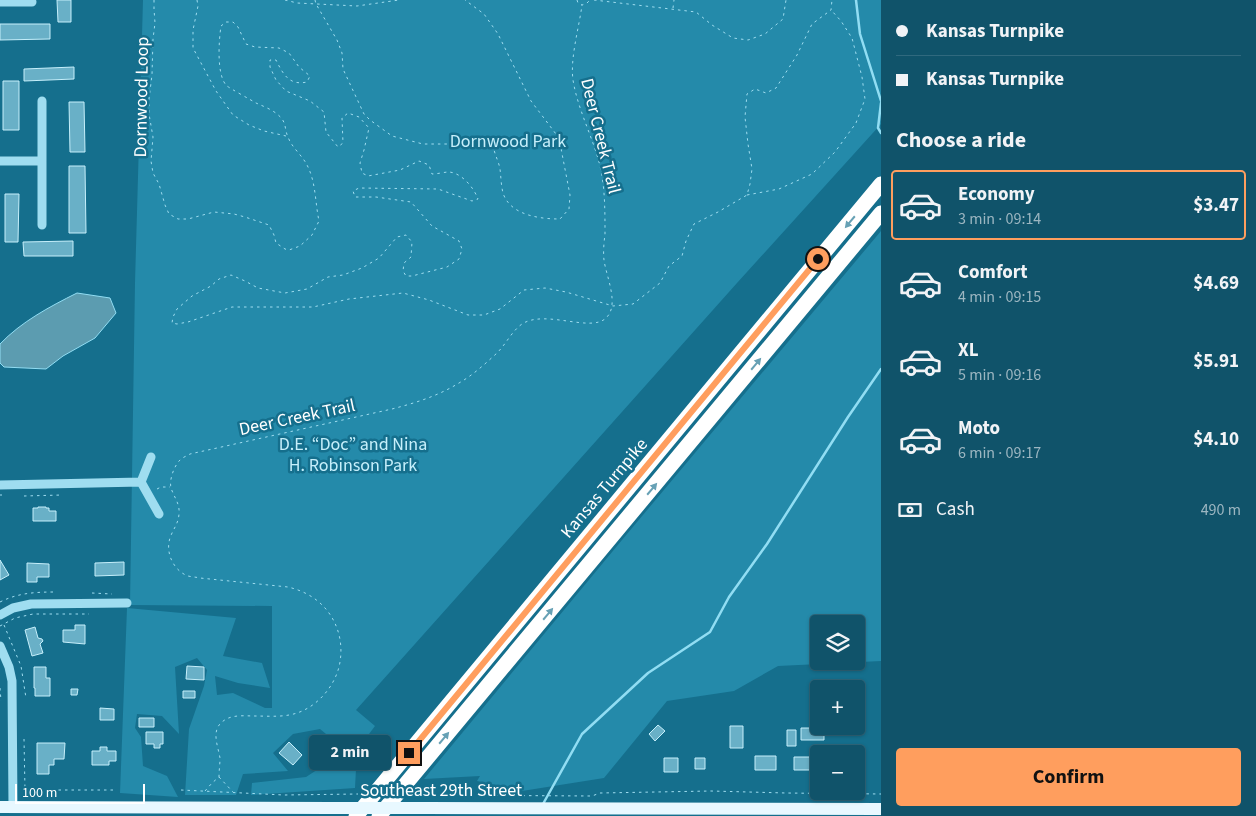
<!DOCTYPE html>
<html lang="en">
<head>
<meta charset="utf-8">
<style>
	:root { --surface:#10536a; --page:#1e5d72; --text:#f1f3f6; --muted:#9cb6c1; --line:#30697e; --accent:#ff9e5e }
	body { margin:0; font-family:"Source Sans 3",sans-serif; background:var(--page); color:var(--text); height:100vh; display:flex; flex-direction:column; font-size:19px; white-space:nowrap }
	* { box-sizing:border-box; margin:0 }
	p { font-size:16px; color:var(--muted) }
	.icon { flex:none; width:28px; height:28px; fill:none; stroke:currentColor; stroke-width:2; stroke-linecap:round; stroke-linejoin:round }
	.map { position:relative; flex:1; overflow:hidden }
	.panel { display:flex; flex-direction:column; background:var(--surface); width:375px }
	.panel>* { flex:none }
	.top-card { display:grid; align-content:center; height:110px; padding:0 15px; background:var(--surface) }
	.controls { position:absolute; left:810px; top:615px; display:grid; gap:10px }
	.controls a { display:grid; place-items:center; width:55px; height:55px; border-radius:5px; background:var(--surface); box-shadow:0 1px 4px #0004,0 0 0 1px var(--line); font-size:25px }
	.scale { position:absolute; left:15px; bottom:12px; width:130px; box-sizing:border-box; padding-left:5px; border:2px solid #fff; border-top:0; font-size:14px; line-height:18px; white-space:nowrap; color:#fff; -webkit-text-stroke:4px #156f8d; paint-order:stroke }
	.end { position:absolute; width:22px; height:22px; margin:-11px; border:6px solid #ff9e5e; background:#111; box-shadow:0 0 0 2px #111 }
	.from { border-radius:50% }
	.bubble { position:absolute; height:35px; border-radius:5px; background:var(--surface); box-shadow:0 1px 4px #0004,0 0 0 1px var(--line); font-size:16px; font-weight:700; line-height:35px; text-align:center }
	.top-card b { display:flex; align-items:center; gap:18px; height:48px; font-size:19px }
	.top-card b+b { border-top:1px solid var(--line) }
	.top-card i { width:12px; height:12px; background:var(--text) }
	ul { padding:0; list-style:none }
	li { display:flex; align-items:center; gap:15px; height:70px; margin:0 10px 8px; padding:0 5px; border:2px solid transparent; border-radius:5px }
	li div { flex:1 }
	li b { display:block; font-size:19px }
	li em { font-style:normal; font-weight:700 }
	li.active { border-color:var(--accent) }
	li>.icon { width:45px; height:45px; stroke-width:1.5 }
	h2 { padding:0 15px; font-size:22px; line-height:60px }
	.pay { display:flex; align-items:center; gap:12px; height:55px; padding:0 15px; font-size:19px }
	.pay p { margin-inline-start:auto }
	.primary-button { display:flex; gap:10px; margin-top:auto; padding:10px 15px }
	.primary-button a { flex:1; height:58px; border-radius:5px; background:var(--accent); color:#111; font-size:20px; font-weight:700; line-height:58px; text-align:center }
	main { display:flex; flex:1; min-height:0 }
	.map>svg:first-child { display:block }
</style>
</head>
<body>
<main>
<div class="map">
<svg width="881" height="816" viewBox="0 0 881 816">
	<rect width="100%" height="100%" fill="#156f8d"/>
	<!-- green -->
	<path fill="#248aaa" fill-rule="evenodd" d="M143,0H881V124L737,283L356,710L375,726L357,750L355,788L251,795L252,783L306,777L326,764L337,743L320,729L293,734L273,753L288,771L243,774L236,795H185L189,729L204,686L207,670L197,658L175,667L179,734L162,716L137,714L135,728L141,737L143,766L167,776L178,797L120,793L127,608L236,618L223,656L262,663L270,688L238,683L215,676L217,695L233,693L265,708H272V606L130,605L135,283Z
		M881,231V661L778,666L734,691L667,701L604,778L522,791L477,781L480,776L424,779L622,540ZM819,624H856V661H819Z"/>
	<!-- water -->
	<path fill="#5c9cb0" stroke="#91ddf3" d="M77,293L110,298L116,313L95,338L63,356L46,369L4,367L0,363V344C21,322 49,307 77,293Z"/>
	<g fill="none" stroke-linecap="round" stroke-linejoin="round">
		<!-- stream -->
		<path stroke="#91ddf3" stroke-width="2.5" d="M856,0L860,34L881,101
			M881,103L878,128L881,133
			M543,804L582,734L648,673L710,632L729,597L767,544L848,417L881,369"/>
	</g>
	<!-- building -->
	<path fill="#69b0c7" stroke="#c6effb" d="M57,0H71V22H58Z
		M0,24H50V39L0,40Z
		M74,67V79L24,81V69Z
		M3,81H19V130H3Z
		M69,102H84L85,152H70Z
		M69,166H85L86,233H69Z
		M5,194H19L18,242H5Z
		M73,241V256H24L23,242Z
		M38,507H46V508H49V511H56V521H33V508H38Z
		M0,560L9,575L0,580Z
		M124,562V575L95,576V563Z
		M27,563L49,564V577H37V582H27Z
		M75,625H85V644L63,642V630H75Z
		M35,627L38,638L42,639L43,641L40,644L43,653L32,656L25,630Z
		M187,666L204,667V680L186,679Z
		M34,667H46V678H50V696H35V688H34Z
		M71,689H78L77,695H71Z
		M183,691H195V698H183Z
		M100,708L114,709V720H100Z
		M139,718H154V727H139Z
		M658,725L665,731L655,741L649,734Z
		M730,726H743V748H730Z
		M801,728H824V740H801Z
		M787,730H796V746H787Z
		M146,732H163V744H160V748H154V744H146Z
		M289,742L302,755L293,765L279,753Z
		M37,743H65L64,759H54V765H49V774H37Z
		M100,747H107V751H116V761H109V765H92V751H100Z
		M856,755H863V772H856Z
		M755,756H776V770H755Z
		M794,757H815V770H794Z
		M664,758H678V772H664Z
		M695,758H705V769H695Z"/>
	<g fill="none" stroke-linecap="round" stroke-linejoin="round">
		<!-- path -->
		<path stroke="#9fddf0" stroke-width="1" stroke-dasharray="2.5 4" stroke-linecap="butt" d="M154,0V9L155,23L153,39L152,75L149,99V114L153,137L151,161L153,173L159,184L165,205L169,214L178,219H188L214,212L234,214L245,217L269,225L274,235L276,243L285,249L289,250L300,246L312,235L319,221C315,202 316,182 307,165C302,155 292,148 288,137C285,131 286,124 282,119C276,111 265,107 256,103C251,100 231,89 227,86C216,76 219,39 221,26L226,22H233L238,27L246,44L255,47L279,48L289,53L299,67L310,76L307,82C289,86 283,74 276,60H270V67L276,80L286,91L310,101L324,112L326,132L338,147L343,143L342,118L348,113L359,117L369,128L364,150L360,163L362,173L368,176L400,170L419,161L429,165L432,174C438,174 444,172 449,172C462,173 474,188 478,199L472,201L438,189L359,188L353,191L355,197H376L411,202L432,226L459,241L462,249L459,259L447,267L412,276H406L403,271L404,263L411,257L412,242L406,235L397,237L379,258L362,268L343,275L328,277L307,289L285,293L258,288L245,281L231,275L219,279L211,286L192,296L177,309L173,317L172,323L177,324L188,322L232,307H313L349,299L403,293L429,300L468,315H484L500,309L524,290L545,288L566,292L613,306L633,304L660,283L669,266L682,256L686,241L694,224L718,212L747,195L750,184L752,169L748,144L745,117L747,94L755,89L766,93L776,88L797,55L812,24L831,10L832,0
			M197,0L198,6L193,30V48L216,91L233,115L249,125L264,131L286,136
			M285,0L297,3L357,6L399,0
			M315,0L316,4L337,40L342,53L343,69L364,114L370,120L392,136L423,144H483L494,150C496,157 499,163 500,169C501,177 501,185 503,193C510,215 539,219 560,219L569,209L570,195L559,138L531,101L498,34L484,14L465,0
			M577,0L578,3L582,5L587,3L590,0
			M594,0L696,12L712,25L733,38L748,40L765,34L783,19L786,0
			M673,8L674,0
			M747,195L779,189L812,174L835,152L856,123L865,99L862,77L852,38L841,21L832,11
			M157,489L161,487H170
			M0,495H2
			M24,496L62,495
			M92,593L112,594
			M0,602C18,593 35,592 55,592
			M4,625L21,666L26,698
			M0,626L15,618L33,614H89
			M0,688L1,701
			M24,739L25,790H113
			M219,777L233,792
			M181,790L284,795L358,794
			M205,791L212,783L219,777C219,770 220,764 220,758C218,746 211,731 222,722C231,714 244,716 255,716C266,716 278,717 289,715C313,711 333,690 339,667C343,650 341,632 331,616C321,600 305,591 288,587L200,578C196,577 192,577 188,576C174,571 165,553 170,538C173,529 179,523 179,513C180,504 174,497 171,488C169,480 174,466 180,460C183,457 187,456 190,454L392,409C415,403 438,396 459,383C473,375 485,364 497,353C506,344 512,331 522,324C545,309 591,333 606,318C620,305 606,276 604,260C603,252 604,242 605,234C605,212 605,191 601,170C594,139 578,111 573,80C570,58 579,28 582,5
			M412,795L592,796L600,793L711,791L786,793L881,794"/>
		<!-- minor -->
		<path stroke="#9fddf0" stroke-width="9" d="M0,2H32
			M0,161H42
			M42,225V101
			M151,457L141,482L159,514
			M0,485L141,482
			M0,615L13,608L31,604L127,603
			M0,646L9,667L12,681L13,807"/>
		<!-- major -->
		<path stroke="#e8f8ff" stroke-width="12" d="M0,807L330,808
			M426,808L881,809"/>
		<!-- highway -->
		<path stroke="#fff" stroke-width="15" d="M356,816L881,184
			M379,816L881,213"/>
		<!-- path-bridge -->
		<path stroke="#9fddf0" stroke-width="1" stroke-dasharray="2.5 4" stroke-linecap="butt" d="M363,794H385
			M386,794L408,795"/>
		<!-- major-bridge -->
		<path stroke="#e8f8ff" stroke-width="12" d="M330,808H426"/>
	</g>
	<!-- one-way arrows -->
	<defs><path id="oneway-solid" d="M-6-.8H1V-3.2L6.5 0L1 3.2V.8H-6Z" transform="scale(1.25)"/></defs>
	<g fill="#67a1b5">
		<use href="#oneway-solid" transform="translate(850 222) rotate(130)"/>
		<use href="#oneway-solid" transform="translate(756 364) rotate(-50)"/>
		<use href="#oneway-solid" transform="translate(652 489) rotate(-50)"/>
		<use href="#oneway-solid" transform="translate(548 614) rotate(-50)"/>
		<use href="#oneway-solid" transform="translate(444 738) rotate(-50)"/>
	</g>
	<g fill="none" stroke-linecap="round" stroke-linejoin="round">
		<!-- route -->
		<path stroke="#ff9e5e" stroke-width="6" d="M409,753L818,259"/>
	</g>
	<g text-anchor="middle" stroke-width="5" stroke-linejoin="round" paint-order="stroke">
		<!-- street labels -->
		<g font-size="18" fill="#fff" stroke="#156f8d">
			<text transform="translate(141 97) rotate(-89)" y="6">Dornwood Loop</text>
			<text transform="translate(601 136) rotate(76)" y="6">Deer Creek Trail</text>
			<text transform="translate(297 417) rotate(-12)" y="6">Deer Creek Trail</text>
			<text transform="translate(604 488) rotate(-50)" y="6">Kansas Turnpike</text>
			<text x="441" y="796">Southeast 29th Street</text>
		</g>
		<!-- park labels -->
		<g font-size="18" fill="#c6effb" stroke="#156f8d">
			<text x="508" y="147">Dornwood Park</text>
			<text x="353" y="450">D.E. “Doc” and Nina<tspan x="353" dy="21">H. Robinson Park</tspan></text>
		</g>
	</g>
</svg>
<div class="controls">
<a><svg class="icon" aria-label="layers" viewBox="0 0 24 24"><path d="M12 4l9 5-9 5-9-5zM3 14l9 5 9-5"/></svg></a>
<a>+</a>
<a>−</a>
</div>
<div class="scale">100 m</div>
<i class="end from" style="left:818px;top:259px"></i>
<i class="end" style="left:409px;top:753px"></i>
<div class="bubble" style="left:309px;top:735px;width:82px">2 min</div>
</div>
<section class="panel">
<div class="top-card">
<b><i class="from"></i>Kansas Turnpike</b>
<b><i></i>Kansas Turnpike</b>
</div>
<h2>Choose a ride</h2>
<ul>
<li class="active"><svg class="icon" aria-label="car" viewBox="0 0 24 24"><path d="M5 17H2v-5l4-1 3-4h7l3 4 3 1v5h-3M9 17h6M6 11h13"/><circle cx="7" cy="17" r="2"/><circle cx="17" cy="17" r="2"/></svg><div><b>Economy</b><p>3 min · 09:14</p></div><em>$3.47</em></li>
<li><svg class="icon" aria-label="car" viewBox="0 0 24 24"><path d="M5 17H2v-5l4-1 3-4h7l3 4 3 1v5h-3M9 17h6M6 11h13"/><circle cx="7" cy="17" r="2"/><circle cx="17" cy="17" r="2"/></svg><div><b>Comfort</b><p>4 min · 09:15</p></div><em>$4.69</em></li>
<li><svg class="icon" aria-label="car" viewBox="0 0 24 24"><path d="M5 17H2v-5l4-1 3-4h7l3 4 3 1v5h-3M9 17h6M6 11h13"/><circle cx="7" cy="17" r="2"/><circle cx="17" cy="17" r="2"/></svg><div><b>XL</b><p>5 min · 09:16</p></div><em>$5.91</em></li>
<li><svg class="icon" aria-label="car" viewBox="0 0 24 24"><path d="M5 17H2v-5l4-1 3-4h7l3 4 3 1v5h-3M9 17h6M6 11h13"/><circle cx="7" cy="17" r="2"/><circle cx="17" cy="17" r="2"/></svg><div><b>Moto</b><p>6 min · 09:17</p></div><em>$4.10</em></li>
</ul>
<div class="pay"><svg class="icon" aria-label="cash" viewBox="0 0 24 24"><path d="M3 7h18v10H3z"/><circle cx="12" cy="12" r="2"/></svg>Cash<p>490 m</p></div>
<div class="primary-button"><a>Confirm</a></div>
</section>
</main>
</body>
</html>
